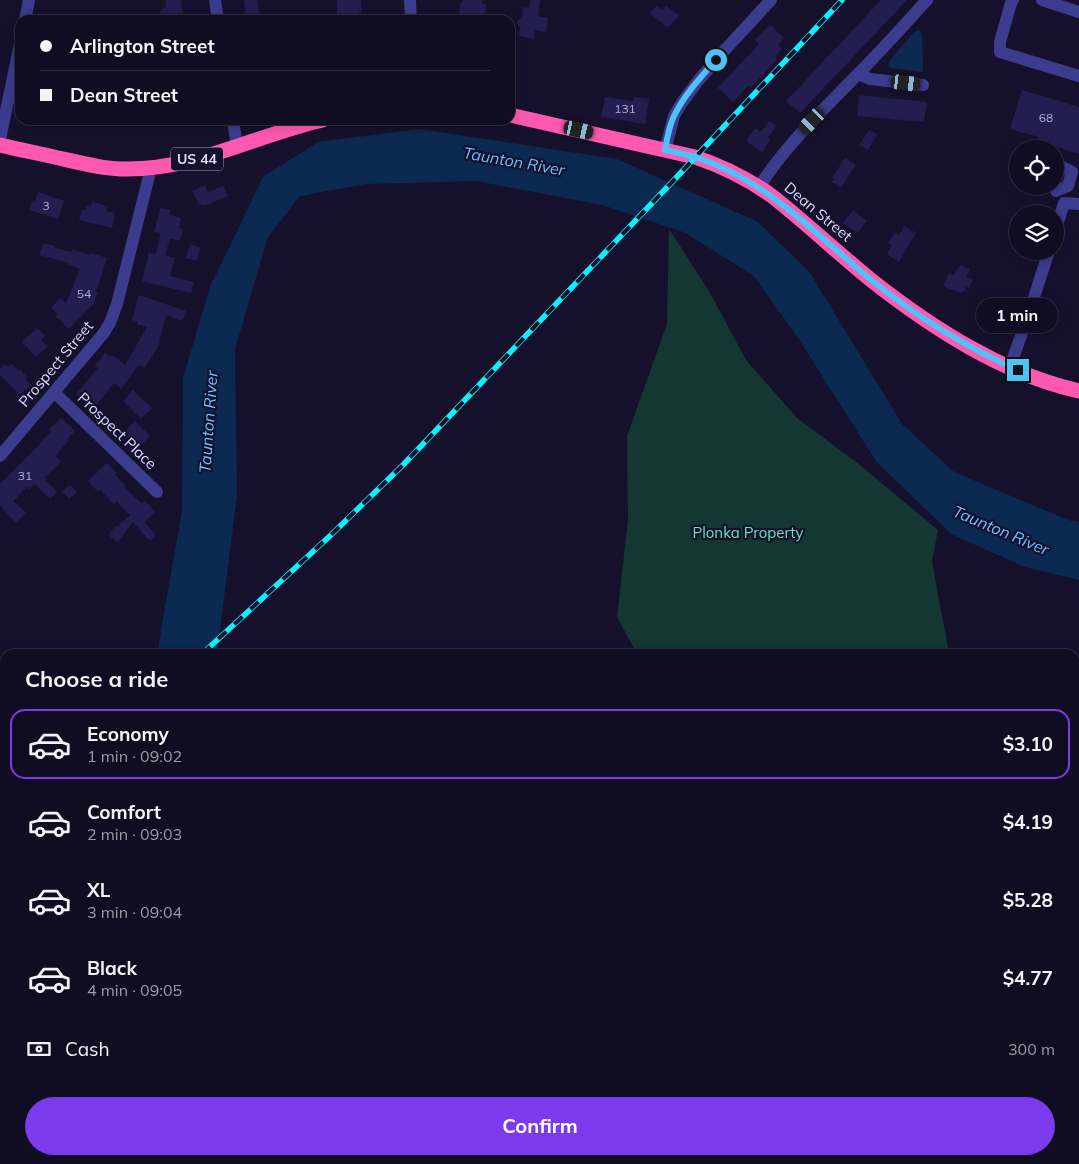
<!DOCTYPE html>
<html lang="en">
<head>
<meta charset="utf-8">
<style>
	:root { --surface:#100d22; --page:#19162a; --text:#f1f3f6; --muted:#9c9ca5; --line:#302d40; --accent:#7c3aed }
	body { margin:0; font-family:Mulish,sans-serif; background:var(--page); color:var(--text); height:100vh; display:flex; flex-direction:column; font-size:19px; white-space:nowrap }
	* { box-sizing:border-box; margin:0 }
	p { font-size:16px; color:var(--muted) }
	.icon { flex:none; width:28px; height:28px; fill:none; stroke:currentColor; stroke-width:2; stroke-linecap:round; stroke-linejoin:round }
	.map { position:relative; flex:1; overflow:hidden }
	.sheet { position:absolute; left:0px; top:649px; width:1080px; height:516px; display:flex; flex-direction:column; background:var(--surface); border-radius:15px 15px 0 0; box-shadow:0 2px 12px #0003,0 0 0 1px var(--line) }
	.sheet>* { flex:none }
	.hud { position:absolute; left:15px; top:15px; width:500px; height:110px; border-radius:15px; box-shadow:0 2px 12px #0003,0 0 0 1px var(--line); display:grid; align-content:center; height:110px; padding:0 25px; background:var(--surface) }
	.tools { position:absolute; left:1009px; top:140px; display:grid; gap:10px }
	.tools a { display:grid; place-items:center; width:55px; height:55px; border-radius:50%; background:var(--surface); box-shadow:0 2px 12px #0003,0 0 0 1px var(--line); font-size:25px }
	.end { position:absolute; width:22px; height:22px; margin:-11px; border:6px solid #4fc3f7; background:#111; box-shadow:0 0 0 2px #111 }
	.from { border-radius:50% }
	.bubble { position:absolute; height:35px; border-radius:18px; background:var(--surface); box-shadow:0 2px 12px #0003,0 0 0 1px var(--line); font-size:16px; font-weight:700; line-height:35px; text-align:center }
	.car { position:absolute; width:15px; height:30px; margin:-15px -8px; border-radius:6px; box-shadow:0 0 4px 1px #0007; background:linear-gradient(#222 24%,#8ab4d8 0 40%,#222 0 76%,#8ab4d8 0 86%,#222 0) }
	.hud b { display:flex; align-items:center; gap:18px; height:48px; font-size:19px }
	.hud b+b { border-top:1px solid var(--line) }
	.hud i { width:12px; height:12px; background:var(--text) }
	ul { padding:0; list-style:none }
	li { display:flex; align-items:center; gap:15px; height:70px; margin:0 10px 8px; padding:0 15px; border:2px solid transparent; border-radius:15px }
	li div { flex:1 }
	li b { display:block; font-size:19px }
	li em { font-style:normal; font-weight:700 }
	li.on { border-color:var(--accent) }
	li>.icon { width:45px; height:45px; stroke-width:1.5 }
	h2 { padding:0 25px; font-size:22px; line-height:60px }
	.pay { display:flex; align-items:center; gap:12px; height:55px; padding:0 25px; font-size:19px }
	.pay p { margin-inline-start:auto }
	.button { display:flex; gap:10px; margin-top:auto; padding:10px 25px }
	.button a { flex:1; height:58px; border-radius:30px; background:var(--accent); color:#fff; font-size:20px; font-weight:700; line-height:58px; text-align:center }
	.map>svg:first-child { display:block }
</style>
</head>
<body>
<div class="map">
<svg width="1079" height="1164" viewBox="0 0 1079 1164">
	<rect width="100%" height="100%" fill="#15112d"/>
	<!-- green -->
	<path fill="#143734" d="M669,229L709,291L746,360L797,418L860,465L938,530L932,561L949,654H637L617,617L628,520L627,436L667,324Z"/>
	<!-- water -->
	<path fill="#0c2951" d="M918,30H920L922,35L923,69L922,72L890,68L888,65L890,60L914,32Z
		M419,129L617,159L758,222L810,273L902,424L954,472L1068,520L1079,522V580L1025,567L951,534L876,461L800,341L755,277L686,233L602,205L476,181L366,184L300,196L268,237L235,349L237,495L217,654H158L161,630L182,511L183,378L210,287L263,177L318,142Z
		M5,846V915L0,920V850Z
		M0,973L5,977V1076L0,1068Z
		M17,1160H111L112,1164H15Z"/>
	<!-- building -->
	<path fill="#241d4f" d="M166,0H181L183,16L153,20L166,6Z
		M244,0H257L260,20H246Z
		M337,0H361L362,12H359V14H337Z
		M463,0H482V4H486L485,20H466V19L459,18L460,3H463Z
		M530,0H540L538,16L548,18L546,32L535,30L534,39L519,36L520,28L517,22L522,16L523,7L529,8Z
		M881,0H907L800,113L786,101Z
		M666,5L679,16L669,27L668,25L666,27L650,13L657,6L662,10Z
		M770,25L784,38L778,45L782,49L775,57L777,59L751,88L749,85L733,102L718,88L759,44L755,40Z
		M1022,90L1079,107V154L1037,141L1039,137L1010,129Z
		M859,95L927,102L924,122L857,116Z
		M605,97L633,101L634,97L649,99L645,124L601,117Z
		M769,121L776,126L768,138L770,140L762,152L746,141L755,128L761,132Z
		M869,130L877,134L868,150L859,145Z
		M845,158L856,165L841,188L832,182L835,179L832,178Z
		M205,185L208,192L223,186L228,196L204,206L203,204L199,205L192,191Z
		M38,192L64,201L58,219L29,210L33,200L35,201Z
		M92,202L108,206L107,211L115,213L112,228L79,220L82,210H85L87,205L91,206Z
		M160,208L170,210V215L181,218L179,228L183,229L180,241L170,238L165,255L175,258L170,276L194,282L191,293L142,281L149,252L156,254L160,236V233L154,232Z
		M853,210L867,221L858,233L843,223Z
		M904,226L916,233L899,262L887,254L892,245L888,243L894,233L899,235Z
		M43,243L55,246V248L71,252L72,249L90,255L91,253L107,258L96,291L98,292L94,303L69,329L56,317L58,314L51,308L60,298L66,303L80,269L68,265L69,263L40,255Z
		M190,244L201,248L196,261L186,258Z
		M961,265L970,269L966,277L973,279L969,288L966,286L964,292L962,291L961,293L943,286L949,273L954,276L958,267L959,268Z
		M139,295L186,311L182,321L166,315L159,342L160,343L145,368L139,365L121,389L114,383L95,407L89,402L87,403L76,394L98,368L95,366L105,353L110,357L112,355L125,365L147,327L137,324L138,322L132,320Z
		M37,328L45,336L41,340L48,346L36,357L22,342Z
		M5,364L8,367L12,364L18,371L20,370L27,377L25,379L31,385L20,395L0,375V369Z
		M133,390L152,408L141,419L123,401Z
		M61,418L75,431L67,439L69,440L55,456L61,462L44,478L57,492L50,499L35,484L29,489L27,487L13,501L26,513L16,523L0,506V484L51,432L49,430Z
		M135,421L150,436L137,449L122,434Z
		M107,463L117,473L115,475L126,486L125,488L142,504L145,501L155,512L144,522L156,535L150,541L133,522L118,542L108,535L116,525L117,527L130,515L116,501L114,504L100,490L98,492L88,481Z
		M70,485L77,492L69,499L62,491Z"/>
	<g fill="none" stroke-linecap="round" stroke-linejoin="round">
		<!-- minor -->
		<path stroke="#3b3c8d" stroke-width="12" d="M215,0L218,20
			M410,0L411,20
			M1013,0L1011,3L1000,42V52L1079,76
			M1042,0L1079,12
			M25,20L29,0
			M858,74L870,79L923,85
			M233,120L237,147
			M0,139L20,44
			M665,150L674,116L681,104L698,81L722,53L771,0
			M1055,166L1059,165L1072,172L1068,186L1056,191
			M759,187C786,145 822,111 857,75C881,51 904,25 927,0
			M1064,203L1079,204
			M1055,232L1064,203
			M1010,367L1029,313L1049,251
			M54,392L157,492
			M0,456L103,334L110,323L117,304L151,168
			M575,1160L578,1164
			M653,1160L655,1164
			M779,1160L781,1164
			M514,1164L518,1160
			M624,1164L631,1160
			M692,1164L701,1160"/>
		<!-- highway -->
		<path stroke="#ff58b1" stroke-width="15" d="M510,115L695,157C722,166 748,179 772,196C806,223 838,253 871,280C932,328 1003,374 1079,391
			M0,145C21,150 42,154 63,159C85,164 105,169 127,169C197,169 256,135 323,120"/>
		<defs>
			<path id="rail" d="M202,654L332,534L404,464L674,180L842,0
				M0,836L5,832"/>
		</defs>
		<!-- rail casing -->
		<use href="#rail" stroke="#09f3ff" stroke-width="5.5"/>
		<!-- rail -->
		<use href="#rail" stroke="#15112d" stroke-width="4" stroke-dasharray="11" stroke-linecap="butt"/>
	</g>
	<g fill="none" stroke-linecap="round" stroke-linejoin="round">
		<!-- route -->
		<path stroke="#4fc3f7" stroke-width="6" d="M716,60C701,77 684,95 674,116C669,126 667,138 665,150C680,153 695,156 709,162C772,186 819,237 870,279C916,316 965,347 1018,370"/>
	</g>
	<g text-anchor="middle" stroke-width="4.5" stroke-linejoin="round" paint-order="stroke">
		<!-- number labels -->
		<g font-size="12" fill="#b0add3">
			<text x="625" y="113">131</text>
			<text x="1046" y="122">68</text>
			<text x="46" y="210">3</text>
			<text x="84" y="298">54</text>
			<text x="25" y="480">31</text>
		</g>
		<!-- shield labels -->
		<rect fill="#15112d" stroke="#a2a0c0" stroke-width="1" x="171" y="147.5" width="52" height="23" rx="4"/>
		<g font-size="14" font-weight="bold" fill="#dfddff">
			<text x="197" y="164">US 44</text>
		</g>
		<!-- street labels -->
		<g font-size="15" fill="#dfddff" stroke="#15112d">
			<text transform="translate(818 212) rotate(40)" y="5">Dean Street</text>
			<text transform="translate(56 364) rotate(-50)" y="5">Prospect Street</text>
			<text transform="translate(117 431) rotate(44)" y="5">Prospect Place</text>
		</g>
		<!-- park labels -->
		<g font-size="15" fill="#65e4bd" stroke="#15112d">
			<text x="748" y="538">Plonka Property</text>
		</g>
		<!-- water labels -->
		<g font-size="16" font-style="italic" fill="#6bc2ff" stroke="#15112d">
			<text transform="translate(514 161) rotate(10)" y="6">Taunton River</text>
			<text transform="translate(208 422) rotate(-86)" y="6">Taunton River</text>
			<text transform="translate(1001 530) rotate(23)" y="6">Taunton River</text>
		</g>
	</g>
</svg>
<div class="tools">
<a><svg class="icon" aria-label="locate" viewBox="0 0 24 24"><circle cx="12" cy="12" r="6"/><path d="M12 2v4M12 18v4M2 12h4M18 12h4"/></svg></a>
<a><svg class="icon" aria-label="layers" viewBox="0 0 24 24"><path d="M12 4l9 5-9 5-9-5zM3 14l9 5 9-5"/></svg></a>
</div>
<i class="end from" style="left:716px;top:60px"></i>
<i class="end" style="left:1018px;top:370px"></i>
<div class="bubble" style="left:976px;top:298px;width:82px">1 min</div>
<i class="car" style="left:906px;top:83px;rotate:97deg"></i>
<i class="car" style="left:812px;top:121px;rotate:224deg"></i>
<i class="car" style="left:579px;top:130px;rotate:103deg"></i>
<div class="hud">
<b><i class="from"></i>Arlington Street</b>
<b><i></i>Dean Street</b>
</div>
<section class="sheet">
<h2>Choose a ride</h2>
<ul>
<li class="on"><svg class="icon" aria-label="car" viewBox="0 0 24 24"><path d="M5 17H2v-5l4-1 3-4h7l3 4 3 1v5h-3M9 17h6M6 11h13"/><circle cx="7" cy="17" r="2"/><circle cx="17" cy="17" r="2"/></svg><div><b>Economy</b><p>1 min · 09:02</p></div><em>$3.10</em></li>
<li><svg class="icon" aria-label="car" viewBox="0 0 24 24"><path d="M5 17H2v-5l4-1 3-4h7l3 4 3 1v5h-3M9 17h6M6 11h13"/><circle cx="7" cy="17" r="2"/><circle cx="17" cy="17" r="2"/></svg><div><b>Comfort</b><p>2 min · 09:03</p></div><em>$4.19</em></li>
<li><svg class="icon" aria-label="car" viewBox="0 0 24 24"><path d="M5 17H2v-5l4-1 3-4h7l3 4 3 1v5h-3M9 17h6M6 11h13"/><circle cx="7" cy="17" r="2"/><circle cx="17" cy="17" r="2"/></svg><div><b>XL</b><p>3 min · 09:04</p></div><em>$5.28</em></li>
<li><svg class="icon" aria-label="car" viewBox="0 0 24 24"><path d="M5 17H2v-5l4-1 3-4h7l3 4 3 1v5h-3M9 17h6M6 11h13"/><circle cx="7" cy="17" r="2"/><circle cx="17" cy="17" r="2"/></svg><div><b>Black</b><p>4 min · 09:05</p></div><em>$4.77</em></li>
</ul>
<div class="pay"><svg class="icon" aria-label="cash" viewBox="0 0 24 24"><path d="M3 7h18v10H3z"/><circle cx="12" cy="12" r="2"/></svg>Cash<p>300 m</p></div>
<div class="button"><a>Confirm</a></div>
</section>
</div>
</body>
</html>
